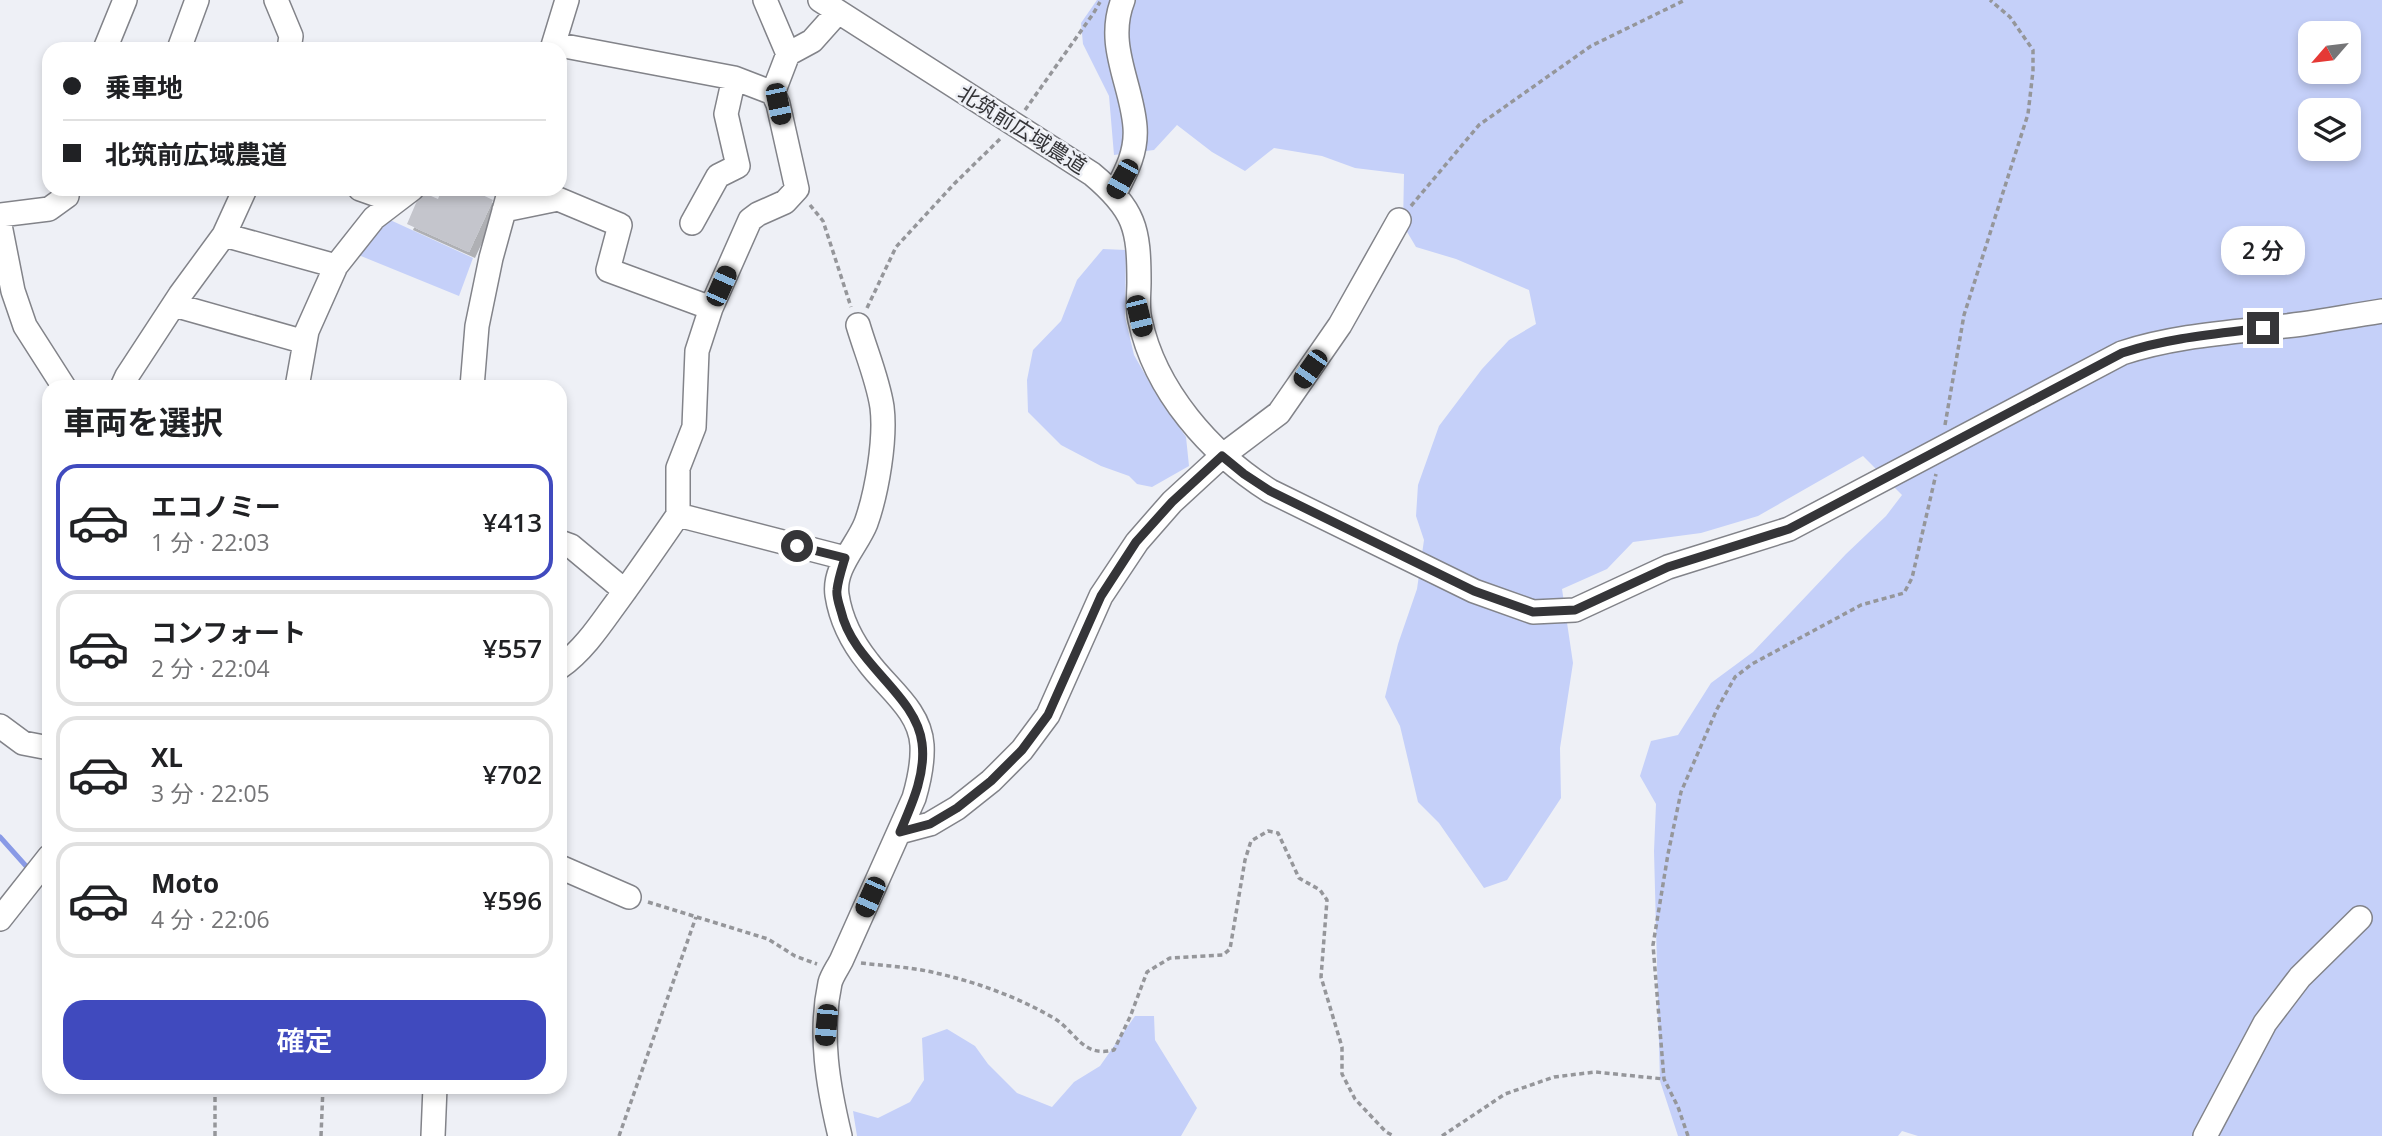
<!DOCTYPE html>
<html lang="ja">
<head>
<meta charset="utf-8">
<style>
	:root { --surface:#fff; --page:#f6f6f6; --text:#202124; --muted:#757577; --line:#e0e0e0; --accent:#404abe }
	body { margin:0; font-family:"Open Sans","Noto Sans JP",sans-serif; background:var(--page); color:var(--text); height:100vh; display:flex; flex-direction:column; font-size:26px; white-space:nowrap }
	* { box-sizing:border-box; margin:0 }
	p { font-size:23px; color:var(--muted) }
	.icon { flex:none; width:38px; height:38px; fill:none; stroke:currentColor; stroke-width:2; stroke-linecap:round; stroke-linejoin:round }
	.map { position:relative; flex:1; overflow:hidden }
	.sheet { position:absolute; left:42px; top:380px; width:525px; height:714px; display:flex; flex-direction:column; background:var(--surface); border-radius:21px; box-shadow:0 4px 10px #0003 }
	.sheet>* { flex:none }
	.top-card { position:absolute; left:42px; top:42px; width:525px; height:154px; border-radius:21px; box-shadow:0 4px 10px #0003; display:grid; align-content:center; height:154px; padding:0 21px; background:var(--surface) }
	.needle { width:46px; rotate:242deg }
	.fabs { position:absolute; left:2298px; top:21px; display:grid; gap:14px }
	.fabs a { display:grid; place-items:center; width:63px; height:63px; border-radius:14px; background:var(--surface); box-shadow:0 4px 10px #0003; font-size:35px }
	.end { position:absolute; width:32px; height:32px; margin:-16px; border:9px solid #353538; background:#fff; box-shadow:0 0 0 4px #fff }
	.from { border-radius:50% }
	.bubble { position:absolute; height:49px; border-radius:21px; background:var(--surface); box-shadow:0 4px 10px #0003; font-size:23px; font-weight:600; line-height:49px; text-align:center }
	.car { position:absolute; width:21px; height:42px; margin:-21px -10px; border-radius:9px; box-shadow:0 0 5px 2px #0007; background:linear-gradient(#222 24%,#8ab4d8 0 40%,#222 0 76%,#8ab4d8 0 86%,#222 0) }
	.top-card b { display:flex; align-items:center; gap:24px; height:66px; font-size:26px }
	.top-card b+b { border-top:2px solid var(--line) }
	.top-card i { width:18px; height:18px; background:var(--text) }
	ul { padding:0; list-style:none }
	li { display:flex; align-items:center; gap:21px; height:116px; margin:0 14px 10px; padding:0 7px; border:4px solid var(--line); border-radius:21px }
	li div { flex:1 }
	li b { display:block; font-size:26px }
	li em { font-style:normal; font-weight:600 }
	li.active { border-color:var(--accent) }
	li>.icon { width:63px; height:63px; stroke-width:1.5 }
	h2 { padding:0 21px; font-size:32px; line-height:84px }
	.cta { display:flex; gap:14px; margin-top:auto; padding:14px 21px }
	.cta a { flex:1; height:80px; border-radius:21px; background:var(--accent); color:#fff; font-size:28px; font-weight:600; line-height:80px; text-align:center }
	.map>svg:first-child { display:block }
</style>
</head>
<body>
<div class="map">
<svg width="2382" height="1136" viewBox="0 0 2382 1136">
	<defs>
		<filter id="shadow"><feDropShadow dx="6" dy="6" stdDeviation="0" flood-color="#0004"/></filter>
	</defs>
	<rect width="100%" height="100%" fill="#eef0f6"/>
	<!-- green -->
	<path fill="#c5d0f9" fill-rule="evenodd" d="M1097,0H2382V1136H1918L1902,1131L1898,1136H1678L1660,1081L1654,851L1656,804L1640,776L1651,741L1678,735L1711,683L1753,652L1846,554L1886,516L1902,495L1863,456L1758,516L1701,533L1633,542L1607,569L1562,589L1573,663L1560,748L1561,798L1507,880L1484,888L1439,823L1418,802L1400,726L1385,697L1398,644L1417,589L1424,540L1416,516L1418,485L1439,426L1482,369L1509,340L1536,324L1529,290L1456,259L1416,247L1403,225L1404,174L1355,168L1322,156L1274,148L1245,171L1212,152L1177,125L1154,150L1114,155L1109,96L1083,44L1081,23ZM2310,33H2348V72H2310ZM2310,110H2348V149H2310Z
		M388,219L473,258L459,296L356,254Z
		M1103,249L1126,250L1125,317L1134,355L1155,392L1186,437L1189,466L1152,487L1137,484L1129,476L1101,466L1061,445L1028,412L1027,380L1033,350L1061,321L1077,280Z
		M1135,1016H1154L1155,1040L1197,1108L1181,1136H857L853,1111L878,1118L910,1102L924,1080L922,1038L947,1029L975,1046L988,1064L1017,1093L1052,1107L1074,1082L1100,1066Z"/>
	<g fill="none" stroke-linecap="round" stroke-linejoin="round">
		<!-- stream -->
		<path stroke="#899ae6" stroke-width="5" d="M0,837L26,866L33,869"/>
	</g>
	<!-- building -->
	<path fill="#c4c5cc" filter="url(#shadow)" d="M442,189H470L493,200L469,252L407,224L419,196L424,193L438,199Z"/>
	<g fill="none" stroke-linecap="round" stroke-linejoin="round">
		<defs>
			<path id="minor" d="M276,0L291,36L289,49
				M765,0L788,54L773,93
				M820,0L1092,174C1135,210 1139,228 1139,282C1139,294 1137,308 1140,320C1155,391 1210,453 1270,491L1474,591L1533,612L1575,610L1668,567L1789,529L2122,353C2180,334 2241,332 2302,324C2329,320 2355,315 2382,311
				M554,44L734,78L773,93L778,104L797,189L785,202L758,214L750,220L711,308
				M105,49L125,0
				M179,49L197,0
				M552,49L567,0
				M788,54L812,41L837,13
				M360,189L394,201
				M1115,193C1126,172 1137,152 1135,127C1132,84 1105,45 1123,0
				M504,210L558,199L620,225L608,270L711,308L697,351L694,427L678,468V515L845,558
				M0,215L49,209L67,196L68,189
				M692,223L718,176L738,166L726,114L734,78
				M0,225L13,291L25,326L64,387
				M224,235L336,266
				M174,305L305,342
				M122,387L127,376L180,295L224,235L245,189
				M297,387L307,331L336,266L374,218L412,189
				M472,387L477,326L491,258L510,189
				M560,542L571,546L625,591
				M560,667C581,652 596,631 611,610C634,579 656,547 678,515
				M0,726L23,743L49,748
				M900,832L930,824L957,808L991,781L1022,750L1048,715L1101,596L1137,542L1172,502L1222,456L1279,413L1340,325L1399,220
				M560,867L629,897
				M0,919L49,857
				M433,1136L435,1087
				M840,1136C828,1086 819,1034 830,983C832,975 839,966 842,959L914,798C919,781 923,763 922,745C920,710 887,688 868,662C852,642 841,621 837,595C833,568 857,546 866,523C877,492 886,439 882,407C878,380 866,352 858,325
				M2205,1136L2265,1023L2300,977L2360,918"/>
		</defs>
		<!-- minor casing -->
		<use href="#minor" stroke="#828389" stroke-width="26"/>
		<!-- path -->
		<path stroke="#95969a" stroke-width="3.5" stroke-dasharray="5 3.5" stroke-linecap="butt" d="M1025,110L1093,14L1100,2
			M810,205L823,221L851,307
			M1411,206L1479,125L1591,46L1685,0
			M867,308L896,247L954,184L1002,137
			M1945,425L1964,315L2028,114L2033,71V50L2010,17L1990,0
			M648,902L768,939L795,956L817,964
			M861,963C886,966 912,967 936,973C976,982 1015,996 1052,1017C1077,1031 1081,1058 1114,1050L1130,1017L1147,972L1170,958L1223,955L1230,949L1245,860L1251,841L1268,831L1278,833L1299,878L1320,890L1327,900L1321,977L1342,1047V1074L1355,1099L1386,1132L1394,1136
			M215,1136V1087
			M321,1136L323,1087
			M619,1136L696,917
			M1442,1136L1505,1094L1554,1077L1595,1072L1664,1079
			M1688,1136L1678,1107L1664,1079L1653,945L1668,854L1681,792L1717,709L1735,677L1752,664L1861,605L1904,593L1912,578L1936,474"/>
		<!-- minor -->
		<use href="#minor" stroke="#fff" stroke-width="23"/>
	</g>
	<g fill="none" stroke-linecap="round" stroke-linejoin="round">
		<!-- route -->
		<path stroke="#353538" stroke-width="9" d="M797,546L845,558C842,568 838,580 837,590C836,596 839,604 841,611C853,664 916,694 922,743C926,774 912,804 900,832L930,824L957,808L991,781L1022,750L1048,715L1101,596L1136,542L1172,502L1222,456L1244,474L1270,491L1474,591L1533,612L1575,610L1668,567L1789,529L2122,353C2168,338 2215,334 2263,328"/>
	</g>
	<g text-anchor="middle" stroke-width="5" stroke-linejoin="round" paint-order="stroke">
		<!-- street labels -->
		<g font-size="21" fill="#353538" stroke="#eef0f6">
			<text transform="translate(1022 130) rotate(32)" y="7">北筑前広域農道</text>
		</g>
	</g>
</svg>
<div class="fabs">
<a><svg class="needle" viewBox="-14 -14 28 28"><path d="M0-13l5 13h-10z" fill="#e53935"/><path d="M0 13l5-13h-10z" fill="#757577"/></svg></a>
<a><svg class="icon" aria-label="layers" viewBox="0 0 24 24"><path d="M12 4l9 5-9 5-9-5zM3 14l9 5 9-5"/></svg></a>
</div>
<i class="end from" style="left:797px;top:546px"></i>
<i class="end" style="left:2263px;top:328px"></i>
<div class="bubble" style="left:2221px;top:226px;width:84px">2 分</div>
<i class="car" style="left:778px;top:104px;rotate:168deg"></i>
<i class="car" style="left:1122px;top:179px;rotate:209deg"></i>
<i class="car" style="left:721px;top:286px;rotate:24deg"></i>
<i class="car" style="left:1139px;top:316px;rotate:166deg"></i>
<i class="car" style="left:1310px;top:369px;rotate:215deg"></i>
<i class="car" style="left:870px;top:897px;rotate:204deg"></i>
<i class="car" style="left:826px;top:1025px;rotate:185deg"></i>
<div class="top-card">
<b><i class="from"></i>乗車地</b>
<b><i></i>北筑前広域農道</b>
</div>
<section class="sheet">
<h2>車両を選択</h2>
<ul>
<li class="active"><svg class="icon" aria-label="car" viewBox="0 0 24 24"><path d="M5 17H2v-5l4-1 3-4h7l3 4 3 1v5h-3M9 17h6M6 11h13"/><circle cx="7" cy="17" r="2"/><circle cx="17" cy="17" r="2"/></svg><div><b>エコノミー</b><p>1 分 · 22:03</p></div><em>¥413</em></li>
<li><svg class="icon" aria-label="car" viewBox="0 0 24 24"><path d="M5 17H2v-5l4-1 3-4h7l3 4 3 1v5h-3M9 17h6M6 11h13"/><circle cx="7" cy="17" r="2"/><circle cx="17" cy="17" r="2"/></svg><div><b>コンフォート</b><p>2 分 · 22:04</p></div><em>¥557</em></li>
<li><svg class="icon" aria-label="car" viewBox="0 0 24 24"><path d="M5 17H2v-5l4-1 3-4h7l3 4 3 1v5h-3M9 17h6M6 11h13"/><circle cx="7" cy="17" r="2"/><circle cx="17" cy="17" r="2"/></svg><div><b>XL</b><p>3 分 · 22:05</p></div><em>¥702</em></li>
<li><svg class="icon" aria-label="car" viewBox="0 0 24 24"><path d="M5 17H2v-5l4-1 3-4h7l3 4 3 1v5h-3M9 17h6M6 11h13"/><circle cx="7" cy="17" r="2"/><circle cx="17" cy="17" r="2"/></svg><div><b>Moto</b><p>4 分 · 22:06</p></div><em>¥596</em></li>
</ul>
<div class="cta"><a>確定</a></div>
</section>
</div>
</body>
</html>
